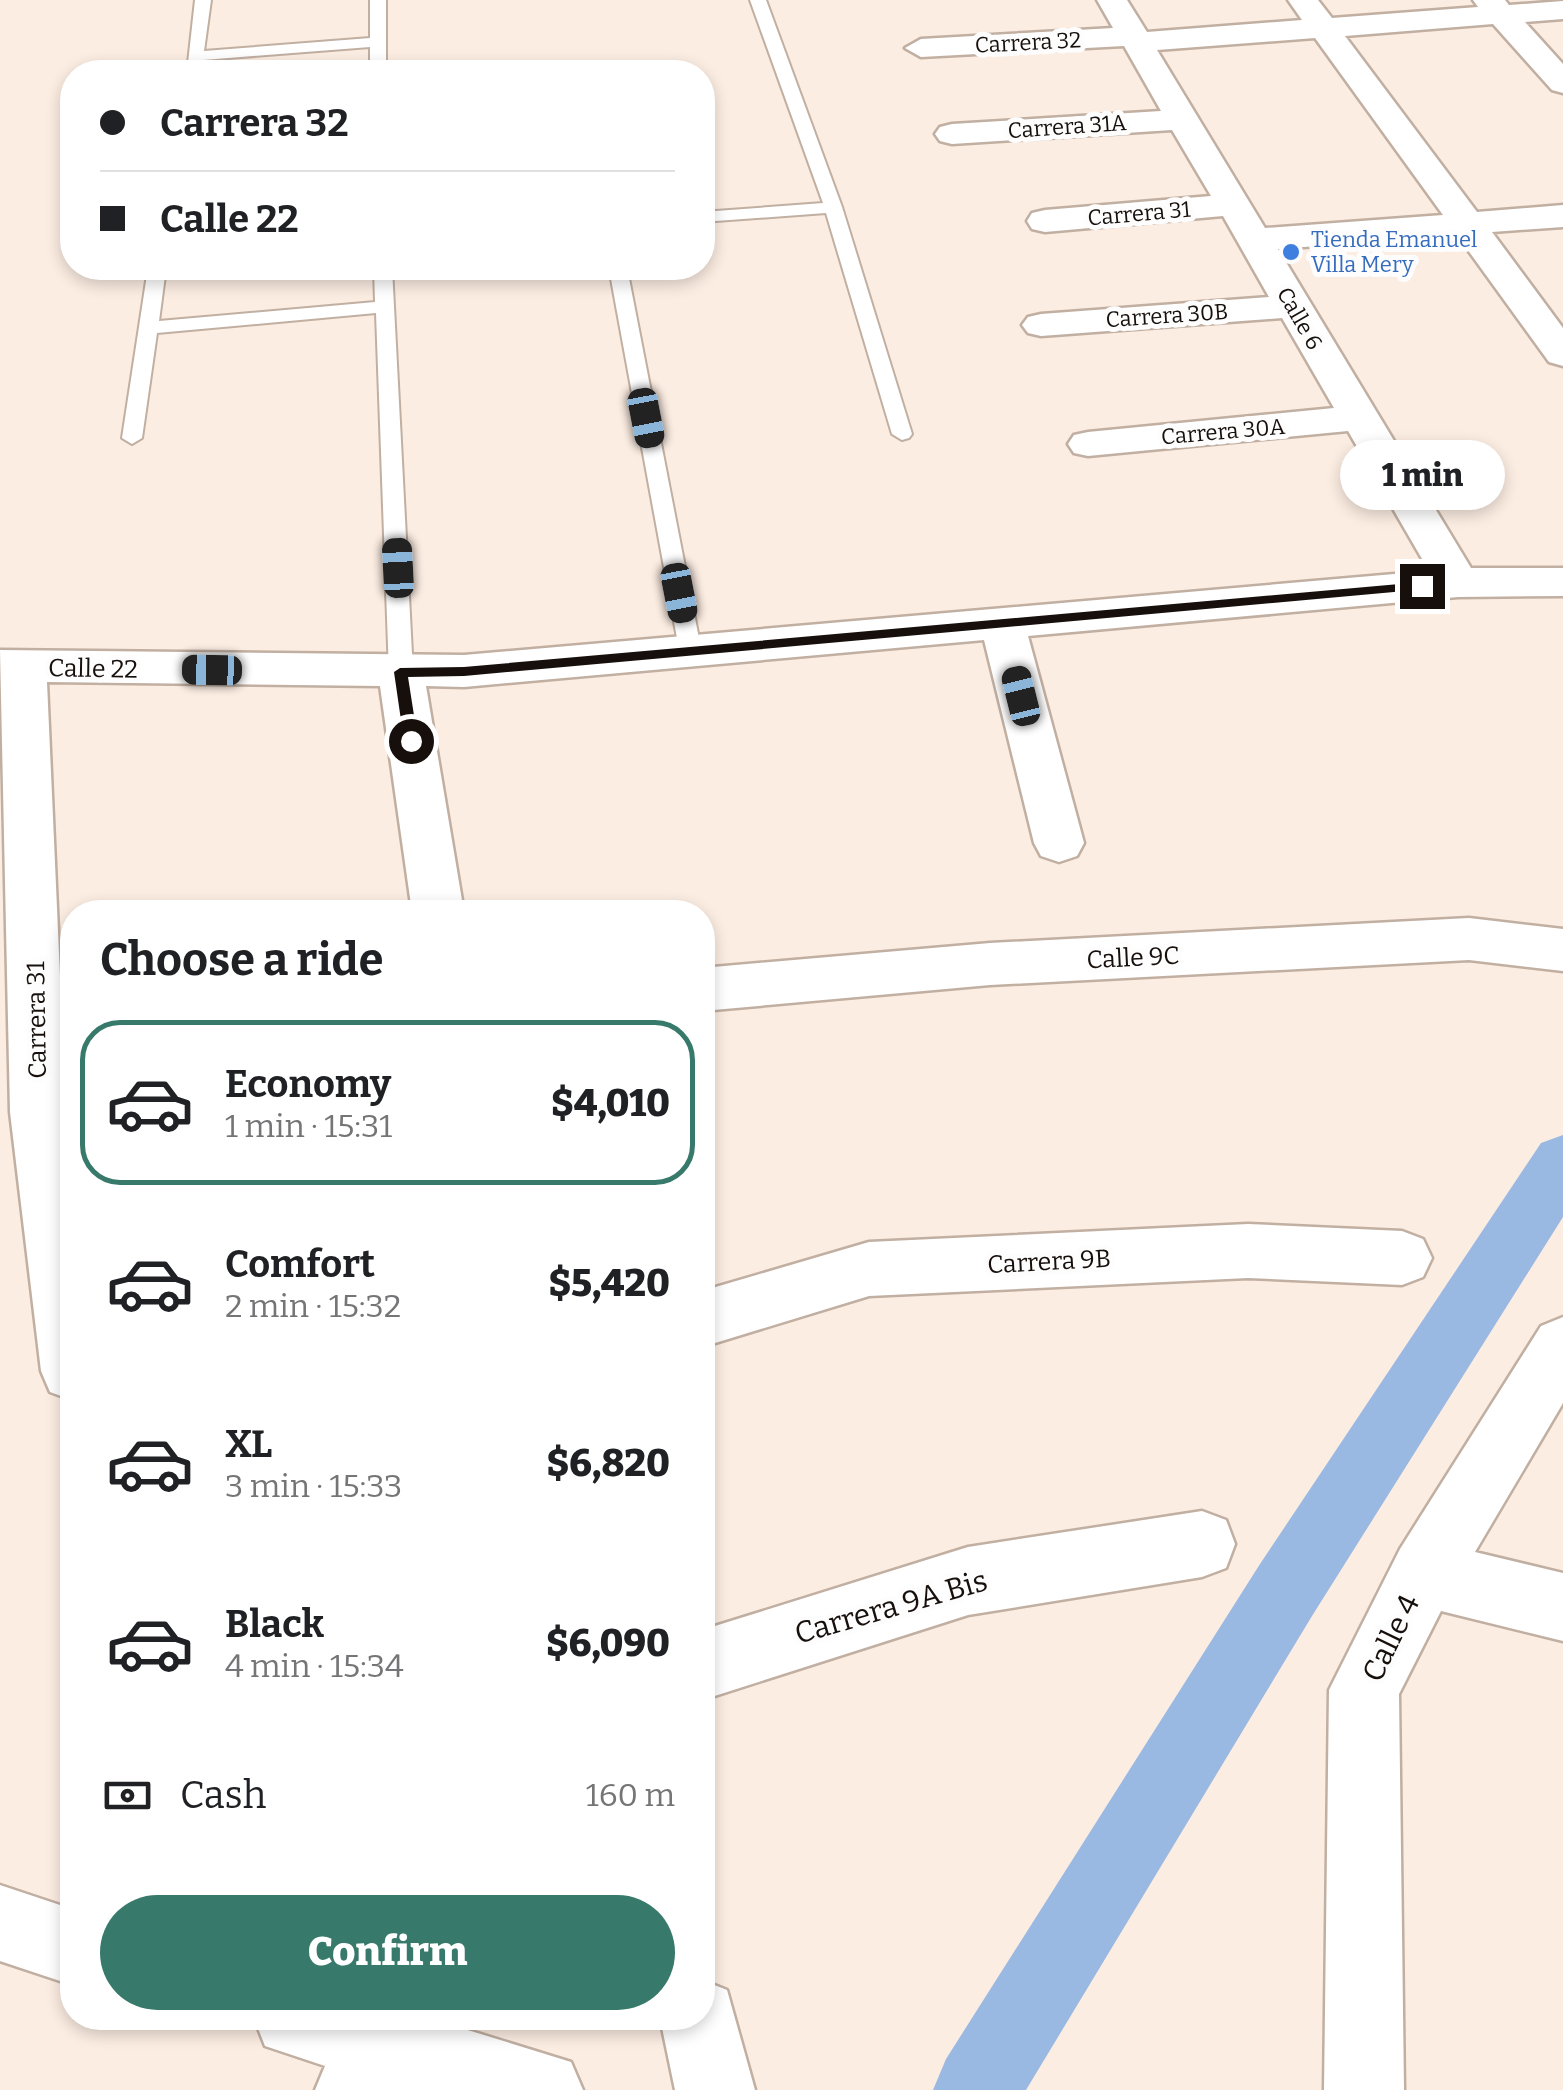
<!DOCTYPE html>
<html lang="en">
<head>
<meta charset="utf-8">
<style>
	:root { --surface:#fff; --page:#f2f2f2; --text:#202124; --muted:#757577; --line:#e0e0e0; --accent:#37796a }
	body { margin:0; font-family:Bitter,serif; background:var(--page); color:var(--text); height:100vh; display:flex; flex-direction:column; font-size:38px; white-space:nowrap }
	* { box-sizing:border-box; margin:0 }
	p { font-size:32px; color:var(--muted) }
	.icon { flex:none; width:55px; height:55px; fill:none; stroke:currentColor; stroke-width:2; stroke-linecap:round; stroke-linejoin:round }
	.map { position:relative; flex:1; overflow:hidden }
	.details { position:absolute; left:60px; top:900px; width:655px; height:1130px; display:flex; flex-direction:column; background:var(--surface); border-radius:40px; box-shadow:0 5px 15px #0003 }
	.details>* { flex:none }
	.top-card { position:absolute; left:60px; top:60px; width:655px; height:220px; border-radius:40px; box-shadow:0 5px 15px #0003; display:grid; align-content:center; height:220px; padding:0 40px; background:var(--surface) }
	.end { position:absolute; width:45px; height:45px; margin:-22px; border:12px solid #160f0b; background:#fff; box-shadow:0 0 0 5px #fff }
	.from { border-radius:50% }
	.bubble { position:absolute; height:70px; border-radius:35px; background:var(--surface); box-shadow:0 5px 15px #0003; font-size:32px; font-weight:800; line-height:70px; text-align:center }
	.car { position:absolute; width:30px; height:60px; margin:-30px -15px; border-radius:12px; box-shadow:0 0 8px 2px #0007; background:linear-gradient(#222 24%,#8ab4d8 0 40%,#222 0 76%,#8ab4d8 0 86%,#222 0) }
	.top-card b { display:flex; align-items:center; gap:35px; height:95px; font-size:38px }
	.top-card b+b { border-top:2px solid var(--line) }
	.top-card i { width:25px; height:25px; background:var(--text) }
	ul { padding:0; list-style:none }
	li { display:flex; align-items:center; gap:30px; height:165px; margin:0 20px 15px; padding:0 20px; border:5px solid transparent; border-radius:40px }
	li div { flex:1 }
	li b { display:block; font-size:38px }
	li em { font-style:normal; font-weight:800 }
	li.active { border-color:var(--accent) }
	li>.icon { width:90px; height:90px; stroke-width:1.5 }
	h2 { padding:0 40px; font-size:45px; line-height:120px }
	.pay { display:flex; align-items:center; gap:25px; height:110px; padding:0 40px; font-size:38px }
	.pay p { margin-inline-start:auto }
	.button { display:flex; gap:20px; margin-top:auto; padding:20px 40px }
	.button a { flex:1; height:115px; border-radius:60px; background:var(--accent); color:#fff; font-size:40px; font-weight:800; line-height:115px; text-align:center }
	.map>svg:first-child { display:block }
</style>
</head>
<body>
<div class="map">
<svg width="1563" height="2090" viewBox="0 0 1563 2090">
	<rect width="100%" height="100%" fill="#fcede2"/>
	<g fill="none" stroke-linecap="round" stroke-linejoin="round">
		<!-- canal -->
		<path fill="#99b8e2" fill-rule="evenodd" d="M1563,1135V1217L1312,1616L1026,2090H933L946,2059L1260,1564L1541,1143Z"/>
		<defs>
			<path id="lane" d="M195,0H211L204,51L370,38V0H386V72H370V47L203,60L201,72H187Z
				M750,0H766L842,207L912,434L909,438L902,440L892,434L826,213L702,222V212L823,203Z
				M148,268H166L159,321L375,302L374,268H392L413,673L409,679L401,681L389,673L376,313L157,333L142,438L132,444L122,438Z
				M609,268H627L701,649L690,657L679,649Z"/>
			<path id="street" d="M1097,0H1127L1147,32L1302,20L1288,0H1318L1332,18L1478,7L1473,0H1505L1509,5L1563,1V19L1525,22L1563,64V93L1552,90L1493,24L1345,36L1477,212L1563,205V227L1492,232L1563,328V366L1549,362L1457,235L1278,249L1471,568H1563V596L1458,597L1028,636L1084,843L1077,856L1059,862L1041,856L1034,843L984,640L464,687L426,686L464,912H412L380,686L47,682L66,1112L72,1155V1400L50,1392L41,1371L10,1112L0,650L464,655L1429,571L1348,431L1088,456L1074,453L1068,444L1074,435L1088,432L1334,408L1282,318L1041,336L1028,333L1022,325L1028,317L1041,314L1269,297L1223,216L1045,232L1032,229L1027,221L1032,213L1045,210L1211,196L1172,130L952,144L940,141L935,134L940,127L952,124L1161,111L1124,46L921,57L905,48L921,39L1113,28ZM1315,38L1443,215L1265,228L1157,50Z
				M1469,918L1563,929V971L1469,960L990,985L702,1011V968L990,943Z
				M1248,1224L1402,1231L1423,1239L1432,1258L1423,1277L1402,1285L1248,1278L869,1296L702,1347V1291L869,1242Z
				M1563,1317V1403L1475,1552L1563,1573V1641L1441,1611L1399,1694L1404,2090H1324L1329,1690L1400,1549L1541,1326Z
				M1202,1511L1226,1520L1235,1544L1226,1568L1202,1577L968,1615L702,1700V1630L968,1547Z
				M0,1885L72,1909V1985L0,1961Z
				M702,1980L727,1990L755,2090H675L660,2018H702Z
				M254,2018H429L571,2062L583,2090H315L325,2066L265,2046Z"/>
		</defs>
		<!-- lane casing -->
		<use href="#lane" stroke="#c1afa2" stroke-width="4"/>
		<!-- street casing -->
		<use href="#street" stroke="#c1afa2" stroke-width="5"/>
		<!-- lane -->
		<use href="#lane" fill="#fff" fill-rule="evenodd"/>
		<!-- street -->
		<use href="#street" fill="#fff" fill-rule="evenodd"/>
	</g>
	<!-- route -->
	<path fill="#160f0b" d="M1422,582L1427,589L464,676L408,677L418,741L411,746L404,741L394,672L400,668L464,667Z"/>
	<!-- markers -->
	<circle fill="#3f7fe0" stroke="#fdfdfd" stroke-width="4" cx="1291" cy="252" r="10"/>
	<g text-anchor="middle" stroke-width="10" stroke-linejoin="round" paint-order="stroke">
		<!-- far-street labels -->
		<g font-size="22" fill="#160f0b" stroke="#fdfdfd">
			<text transform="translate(1028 42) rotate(-3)" y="8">Carrera 32</text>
			<text transform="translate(1067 126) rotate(-4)" y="8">Carrera 31A</text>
			<text transform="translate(1139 213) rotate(-5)" y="8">Carrera 31</text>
			<text transform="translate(1167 315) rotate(-4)" y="8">Carrera 30B</text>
			<text transform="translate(1300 318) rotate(60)" y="8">Calle 6</text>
			<text transform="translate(1223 431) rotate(-5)" y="8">Carrera 30A</text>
		</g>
		<!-- far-shop labels -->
		<g font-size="22" fill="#366cbe" stroke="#fdfdfd" text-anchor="start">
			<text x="1311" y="247">Tienda Emanuel<tspan x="1311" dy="25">Villa Mery</tspan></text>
		</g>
		<!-- street labels -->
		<g font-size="25" fill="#160f0b" stroke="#fdfdfd">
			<text transform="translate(93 668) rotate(1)" y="9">Calle 22</text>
			<text transform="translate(1133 957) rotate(-3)" y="9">Calle 9C</text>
			<text transform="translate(36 1020) rotate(-91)" y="9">Carrera 31</text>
			<text transform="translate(1049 1261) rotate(-3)" y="9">Carrera 9B</text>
		</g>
		<!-- near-street labels -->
		<g font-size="30" fill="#160f0b" stroke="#fdfdfd">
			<text transform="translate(891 1607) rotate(-16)" y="10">Carrera 9A Bis</text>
			<text transform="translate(1391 1638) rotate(-64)" y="10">Calle 4</text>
		</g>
	</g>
</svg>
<i class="end from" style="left:411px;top:741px"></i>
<i class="end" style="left:1422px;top:586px"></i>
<div class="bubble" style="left:1340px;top:440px;width:165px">1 min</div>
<i class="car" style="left:646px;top:418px;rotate:169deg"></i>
<i class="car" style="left:398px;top:568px;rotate:357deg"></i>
<i class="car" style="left:679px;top:593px;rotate:169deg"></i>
<i class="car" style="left:212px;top:670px;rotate:271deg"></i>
<i class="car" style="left:1021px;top:696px;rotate:346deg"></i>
<div class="top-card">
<b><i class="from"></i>Carrera 32</b>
<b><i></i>Calle 22</b>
</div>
<section class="details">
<h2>Choose a ride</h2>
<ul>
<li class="active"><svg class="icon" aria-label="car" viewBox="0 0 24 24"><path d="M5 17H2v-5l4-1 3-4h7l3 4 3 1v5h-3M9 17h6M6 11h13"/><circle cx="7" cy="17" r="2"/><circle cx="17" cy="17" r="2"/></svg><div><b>Economy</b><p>1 min · 15:31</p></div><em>$4,010</em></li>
<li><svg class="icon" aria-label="car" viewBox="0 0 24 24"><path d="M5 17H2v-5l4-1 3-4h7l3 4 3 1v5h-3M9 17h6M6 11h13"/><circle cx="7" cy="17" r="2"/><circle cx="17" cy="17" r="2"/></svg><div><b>Comfort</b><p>2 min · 15:32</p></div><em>$5,420</em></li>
<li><svg class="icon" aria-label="car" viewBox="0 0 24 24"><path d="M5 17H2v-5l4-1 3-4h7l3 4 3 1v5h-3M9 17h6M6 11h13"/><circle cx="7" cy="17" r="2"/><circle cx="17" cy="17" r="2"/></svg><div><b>XL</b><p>3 min · 15:33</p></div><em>$6,820</em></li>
<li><svg class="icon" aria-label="car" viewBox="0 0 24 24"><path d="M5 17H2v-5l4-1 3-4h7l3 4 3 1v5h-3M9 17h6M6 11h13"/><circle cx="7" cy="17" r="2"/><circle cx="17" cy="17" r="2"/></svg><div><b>Black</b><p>4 min · 15:34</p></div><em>$6,090</em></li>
</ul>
<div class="pay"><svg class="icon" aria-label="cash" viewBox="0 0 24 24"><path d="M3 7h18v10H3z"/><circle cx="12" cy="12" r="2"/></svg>Cash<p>160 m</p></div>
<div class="button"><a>Confirm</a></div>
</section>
</div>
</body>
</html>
